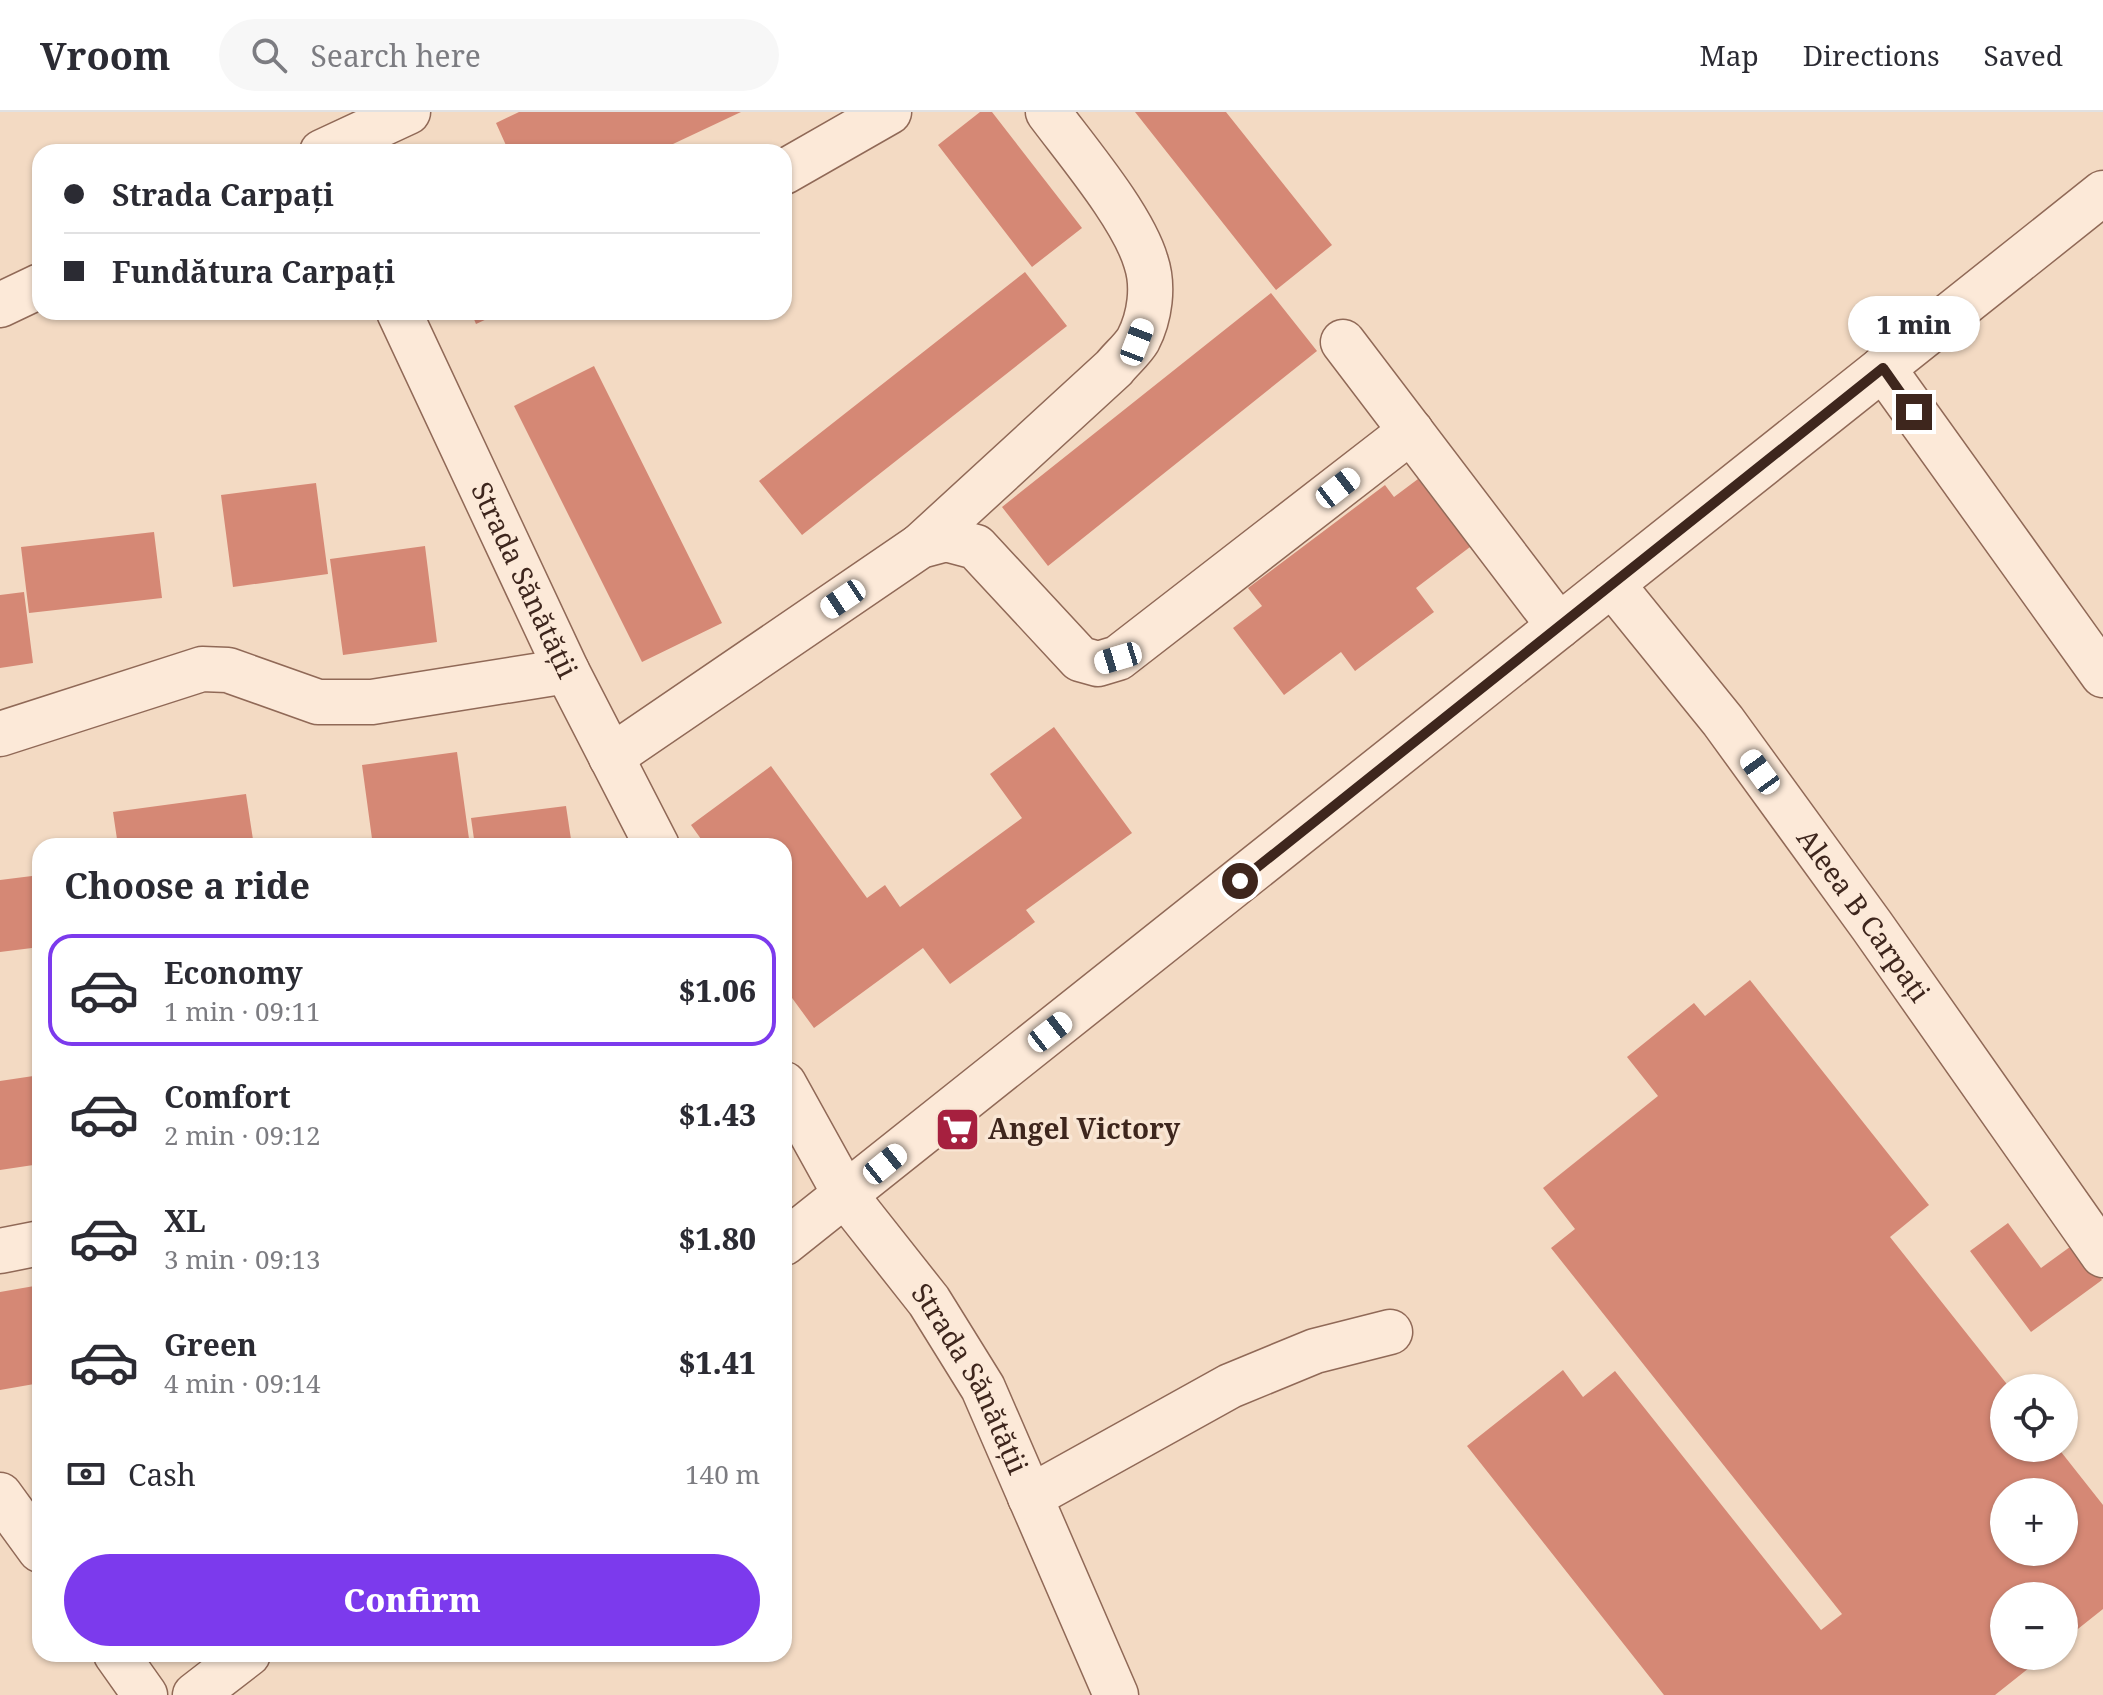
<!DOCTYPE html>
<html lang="en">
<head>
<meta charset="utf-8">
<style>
	:root { --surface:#fff; --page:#f7f7f7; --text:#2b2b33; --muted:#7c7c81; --line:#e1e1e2; --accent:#7c3aed }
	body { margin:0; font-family:"Noto Serif",serif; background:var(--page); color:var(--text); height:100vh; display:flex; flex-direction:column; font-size:30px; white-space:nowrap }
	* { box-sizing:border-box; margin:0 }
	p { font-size:26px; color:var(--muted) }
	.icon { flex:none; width:44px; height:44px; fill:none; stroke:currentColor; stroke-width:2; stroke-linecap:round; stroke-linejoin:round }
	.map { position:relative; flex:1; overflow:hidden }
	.drawer { position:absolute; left:32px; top:726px; width:760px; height:824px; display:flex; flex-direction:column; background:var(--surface); border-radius:24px; box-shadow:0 2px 6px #0004 }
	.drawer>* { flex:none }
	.hud { position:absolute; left:32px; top:32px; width:760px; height:176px; border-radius:24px; box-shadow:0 2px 6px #0004; display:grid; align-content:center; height:176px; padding:0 32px; background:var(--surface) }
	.buttons { position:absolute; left:1990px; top:1262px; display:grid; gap:16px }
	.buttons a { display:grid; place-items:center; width:88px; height:88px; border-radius:50%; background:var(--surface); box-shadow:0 2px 6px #0004; font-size:40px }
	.end { position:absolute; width:36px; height:36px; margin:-18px; border:10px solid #3e261d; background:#fff; box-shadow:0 0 0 4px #fff }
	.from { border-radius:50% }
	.bubble { position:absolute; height:56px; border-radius:28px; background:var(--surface); box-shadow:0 2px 6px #0004; font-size:26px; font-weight:800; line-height:56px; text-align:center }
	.car { position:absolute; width:24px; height:48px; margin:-24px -12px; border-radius:10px; box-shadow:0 0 6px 2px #0007; background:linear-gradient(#fff 24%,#345 0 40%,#fff 0 76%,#345 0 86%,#fff 0) }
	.hud b { display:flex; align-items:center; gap:28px; height:76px; font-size:30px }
	.hud b+b { border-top:2px solid var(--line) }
	.hud i { width:20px; height:20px; background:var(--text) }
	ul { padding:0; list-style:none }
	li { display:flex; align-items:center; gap:24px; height:112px; margin:0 16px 12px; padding:0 16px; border:4px solid transparent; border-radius:24px }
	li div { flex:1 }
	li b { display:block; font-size:30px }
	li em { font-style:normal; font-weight:800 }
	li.current { border-color:var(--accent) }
	li>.icon { width:72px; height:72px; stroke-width:1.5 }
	h2 { padding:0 32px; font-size:36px; line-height:96px }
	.pay { display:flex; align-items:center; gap:20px; height:88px; padding:0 32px; font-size:30px }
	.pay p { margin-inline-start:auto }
	.cta { display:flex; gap:16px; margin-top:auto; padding:16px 32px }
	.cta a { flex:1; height:92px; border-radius:48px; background:var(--accent); color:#fff; font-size:32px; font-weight:800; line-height:92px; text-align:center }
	header { display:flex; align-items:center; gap:48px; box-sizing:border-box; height:112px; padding:0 40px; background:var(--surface); border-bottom:2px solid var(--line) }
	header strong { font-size:38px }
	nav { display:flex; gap:44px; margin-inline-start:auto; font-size:28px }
	.search { width:560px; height:72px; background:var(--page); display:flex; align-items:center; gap:20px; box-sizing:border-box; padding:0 28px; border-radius:44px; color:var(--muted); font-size:30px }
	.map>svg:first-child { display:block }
</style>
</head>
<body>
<header>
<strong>Vroom</strong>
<div class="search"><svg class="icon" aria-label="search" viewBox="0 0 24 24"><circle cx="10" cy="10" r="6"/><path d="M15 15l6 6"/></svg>Search here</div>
<nav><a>Map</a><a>Directions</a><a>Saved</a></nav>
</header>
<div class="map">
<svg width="2103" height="1583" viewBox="0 0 2103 1583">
	<rect width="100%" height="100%" fill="#f3dac3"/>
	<!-- building -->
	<path fill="#d58875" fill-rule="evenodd" d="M519,0H741L656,40H509L496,11Z
		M980,0H992L1082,116L1032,155L938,33Z
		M1135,0H1226L1332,133L1276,178Z
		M1025,160L1067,214L802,423L759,369Z
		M1271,181L1317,239L1048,454L1002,395Z
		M471,200H502L476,212Z
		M594,254L722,511L642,550L514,294Z
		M1418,367L1470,435L1416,476L1434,500L1355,559L1341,540L1284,583L1233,516L1262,494L1248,476L1385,373L1394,385Z
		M316,371L328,462L233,475L221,383Z
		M154,420L162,486L29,501L21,435Z
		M425,434L437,530L343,543L330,447Z
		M24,480L33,551L0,556V483Z
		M1054,615L1132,721L1026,798L1035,810L950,872L923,836L814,916L784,875V734H706L691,713L771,654L867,786L885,773L900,795L1022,706L990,662Z
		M457,640L470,734H373L362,653Z
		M246,682L254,734H118L113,700Z
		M566,694L572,734H475L471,706Z
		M40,763V835L0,840V768Z
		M1750,868L1929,1093L1890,1125L2010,1276H2004V1336H2058L2103,1393V1497L2064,1528V1484H2004V1544H2044L1995,1583H1664L1467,1334L1563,1258L1583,1285L1615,1259L1821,1518L1842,1502L1551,1136L1575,1117L1543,1076L1658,984L1627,945L1694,891L1705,904ZM2004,1380H2064V1440H2004Z
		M40,963V1052L0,1058V969Z
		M2008,1111L2041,1156L2074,1132L2102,1168L2031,1220L1970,1139Z
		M40,1173V1271L0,1278V1180Z"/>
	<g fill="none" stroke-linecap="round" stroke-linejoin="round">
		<defs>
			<g id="minor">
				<path d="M322,40L408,0"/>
				<path d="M784,60L889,0"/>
				<path d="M0,193L40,174"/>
				<path id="s1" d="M399,200L567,559L657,734"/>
				<path d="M1343,230L1559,514"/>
				<path d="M1883,256L2103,563"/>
				<path d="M920,434L1114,256C1121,247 1132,238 1138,228C1150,205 1154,174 1146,150C1133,105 1077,39 1048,0"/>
				<path id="s2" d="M1612,472L1723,609L1872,814L2103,1143"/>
				<path d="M0,622L202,557L228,558L318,590H372L567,559"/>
				<path d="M611,645L920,434L946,427L976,435L1080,547L1098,552L1118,546L1411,319"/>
				<path id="s3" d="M784,972L846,1084L929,1189L983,1276L1116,1583"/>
				<path d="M784,1131L2103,81"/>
				<path d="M0,1139L40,1131"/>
				<path d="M0,1383L40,1438"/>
				<path d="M1030,1385L1230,1274L1315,1239L1390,1220"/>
				<path d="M116,1542L145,1583"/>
				<path d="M195,1583L248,1542"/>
			</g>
		</defs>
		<!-- minor casing -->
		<use href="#minor" stroke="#906957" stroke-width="47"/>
		<!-- minor -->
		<use href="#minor" stroke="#fce9d8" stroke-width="44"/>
	</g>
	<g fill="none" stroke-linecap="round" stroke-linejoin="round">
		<!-- route -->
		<path stroke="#3e261d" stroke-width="10" d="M1240,769L1883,256L1914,300"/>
	</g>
	<!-- icons -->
	<defs>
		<symbol id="supermarket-square" viewBox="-11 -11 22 22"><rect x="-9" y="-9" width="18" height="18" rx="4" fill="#a6203f" stroke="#f9e6d4"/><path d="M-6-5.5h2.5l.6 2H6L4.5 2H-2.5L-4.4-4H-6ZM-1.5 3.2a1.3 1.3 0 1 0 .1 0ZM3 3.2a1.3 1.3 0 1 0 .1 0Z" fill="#fff"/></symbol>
	</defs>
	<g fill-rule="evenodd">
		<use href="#supermarket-square" x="932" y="992" width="51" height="51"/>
	</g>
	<g text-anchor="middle" stroke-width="7" stroke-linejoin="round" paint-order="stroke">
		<!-- street labels -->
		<g font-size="28" fill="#3e261d" stroke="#f9e6d4">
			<text dy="10" stroke="none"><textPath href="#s1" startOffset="296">Strada Sănătății</textPath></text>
			<text dy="10" stroke="none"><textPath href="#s2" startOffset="416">Aleea B Carpați</textPath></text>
			<text dy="10" stroke="none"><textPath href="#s3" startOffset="350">Strada Sănătății</textPath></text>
		</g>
		<!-- poi labels -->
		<g font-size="28" font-weight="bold" fill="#3e261d" stroke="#f9e6d4" text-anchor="start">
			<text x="988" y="1027">Angel Victory</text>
		</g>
	</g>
</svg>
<div class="buttons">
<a><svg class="icon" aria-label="locate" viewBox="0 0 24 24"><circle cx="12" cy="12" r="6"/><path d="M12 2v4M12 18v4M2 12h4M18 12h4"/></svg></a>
<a>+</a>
<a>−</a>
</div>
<i class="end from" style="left:1240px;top:769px"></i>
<i class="end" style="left:1914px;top:300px"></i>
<div class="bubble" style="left:1848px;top:184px;width:132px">1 min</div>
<i class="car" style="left:1137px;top:230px;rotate:21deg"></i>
<i class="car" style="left:1338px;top:376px;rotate:52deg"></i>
<i class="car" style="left:843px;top:487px;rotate:236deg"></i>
<i class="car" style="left:1118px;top:546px;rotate:253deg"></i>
<i class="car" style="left:1760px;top:660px;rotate:324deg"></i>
<i class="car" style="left:1050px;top:920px;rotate:52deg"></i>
<i class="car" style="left:885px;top:1052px;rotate:51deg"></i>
<div class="hud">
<b><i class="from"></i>Strada Carpați</b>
<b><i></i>Fundătura Carpați</b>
</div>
<section class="drawer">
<h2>Choose a ride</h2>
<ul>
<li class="current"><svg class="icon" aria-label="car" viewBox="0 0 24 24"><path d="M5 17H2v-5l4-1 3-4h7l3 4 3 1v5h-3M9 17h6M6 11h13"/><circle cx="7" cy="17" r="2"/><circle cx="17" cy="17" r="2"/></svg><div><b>Economy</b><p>1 min · 09:11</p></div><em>$1.06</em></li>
<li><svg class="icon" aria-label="car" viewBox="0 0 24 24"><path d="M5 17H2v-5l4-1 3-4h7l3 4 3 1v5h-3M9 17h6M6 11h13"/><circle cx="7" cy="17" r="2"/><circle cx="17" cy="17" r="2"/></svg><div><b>Comfort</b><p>2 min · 09:12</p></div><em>$1.43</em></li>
<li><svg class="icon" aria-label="car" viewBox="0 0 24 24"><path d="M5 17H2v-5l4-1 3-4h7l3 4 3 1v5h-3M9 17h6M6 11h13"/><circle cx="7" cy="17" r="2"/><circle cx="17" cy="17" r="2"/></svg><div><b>XL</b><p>3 min · 09:13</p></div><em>$1.80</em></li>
<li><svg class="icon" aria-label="car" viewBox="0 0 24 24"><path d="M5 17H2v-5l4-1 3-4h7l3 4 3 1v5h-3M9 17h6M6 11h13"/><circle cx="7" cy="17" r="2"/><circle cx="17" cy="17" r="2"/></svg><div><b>Green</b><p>4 min · 09:14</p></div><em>$1.41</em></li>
</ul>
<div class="pay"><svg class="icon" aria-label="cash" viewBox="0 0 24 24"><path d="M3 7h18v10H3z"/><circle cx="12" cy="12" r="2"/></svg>Cash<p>140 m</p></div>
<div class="cta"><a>Confirm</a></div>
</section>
</div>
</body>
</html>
